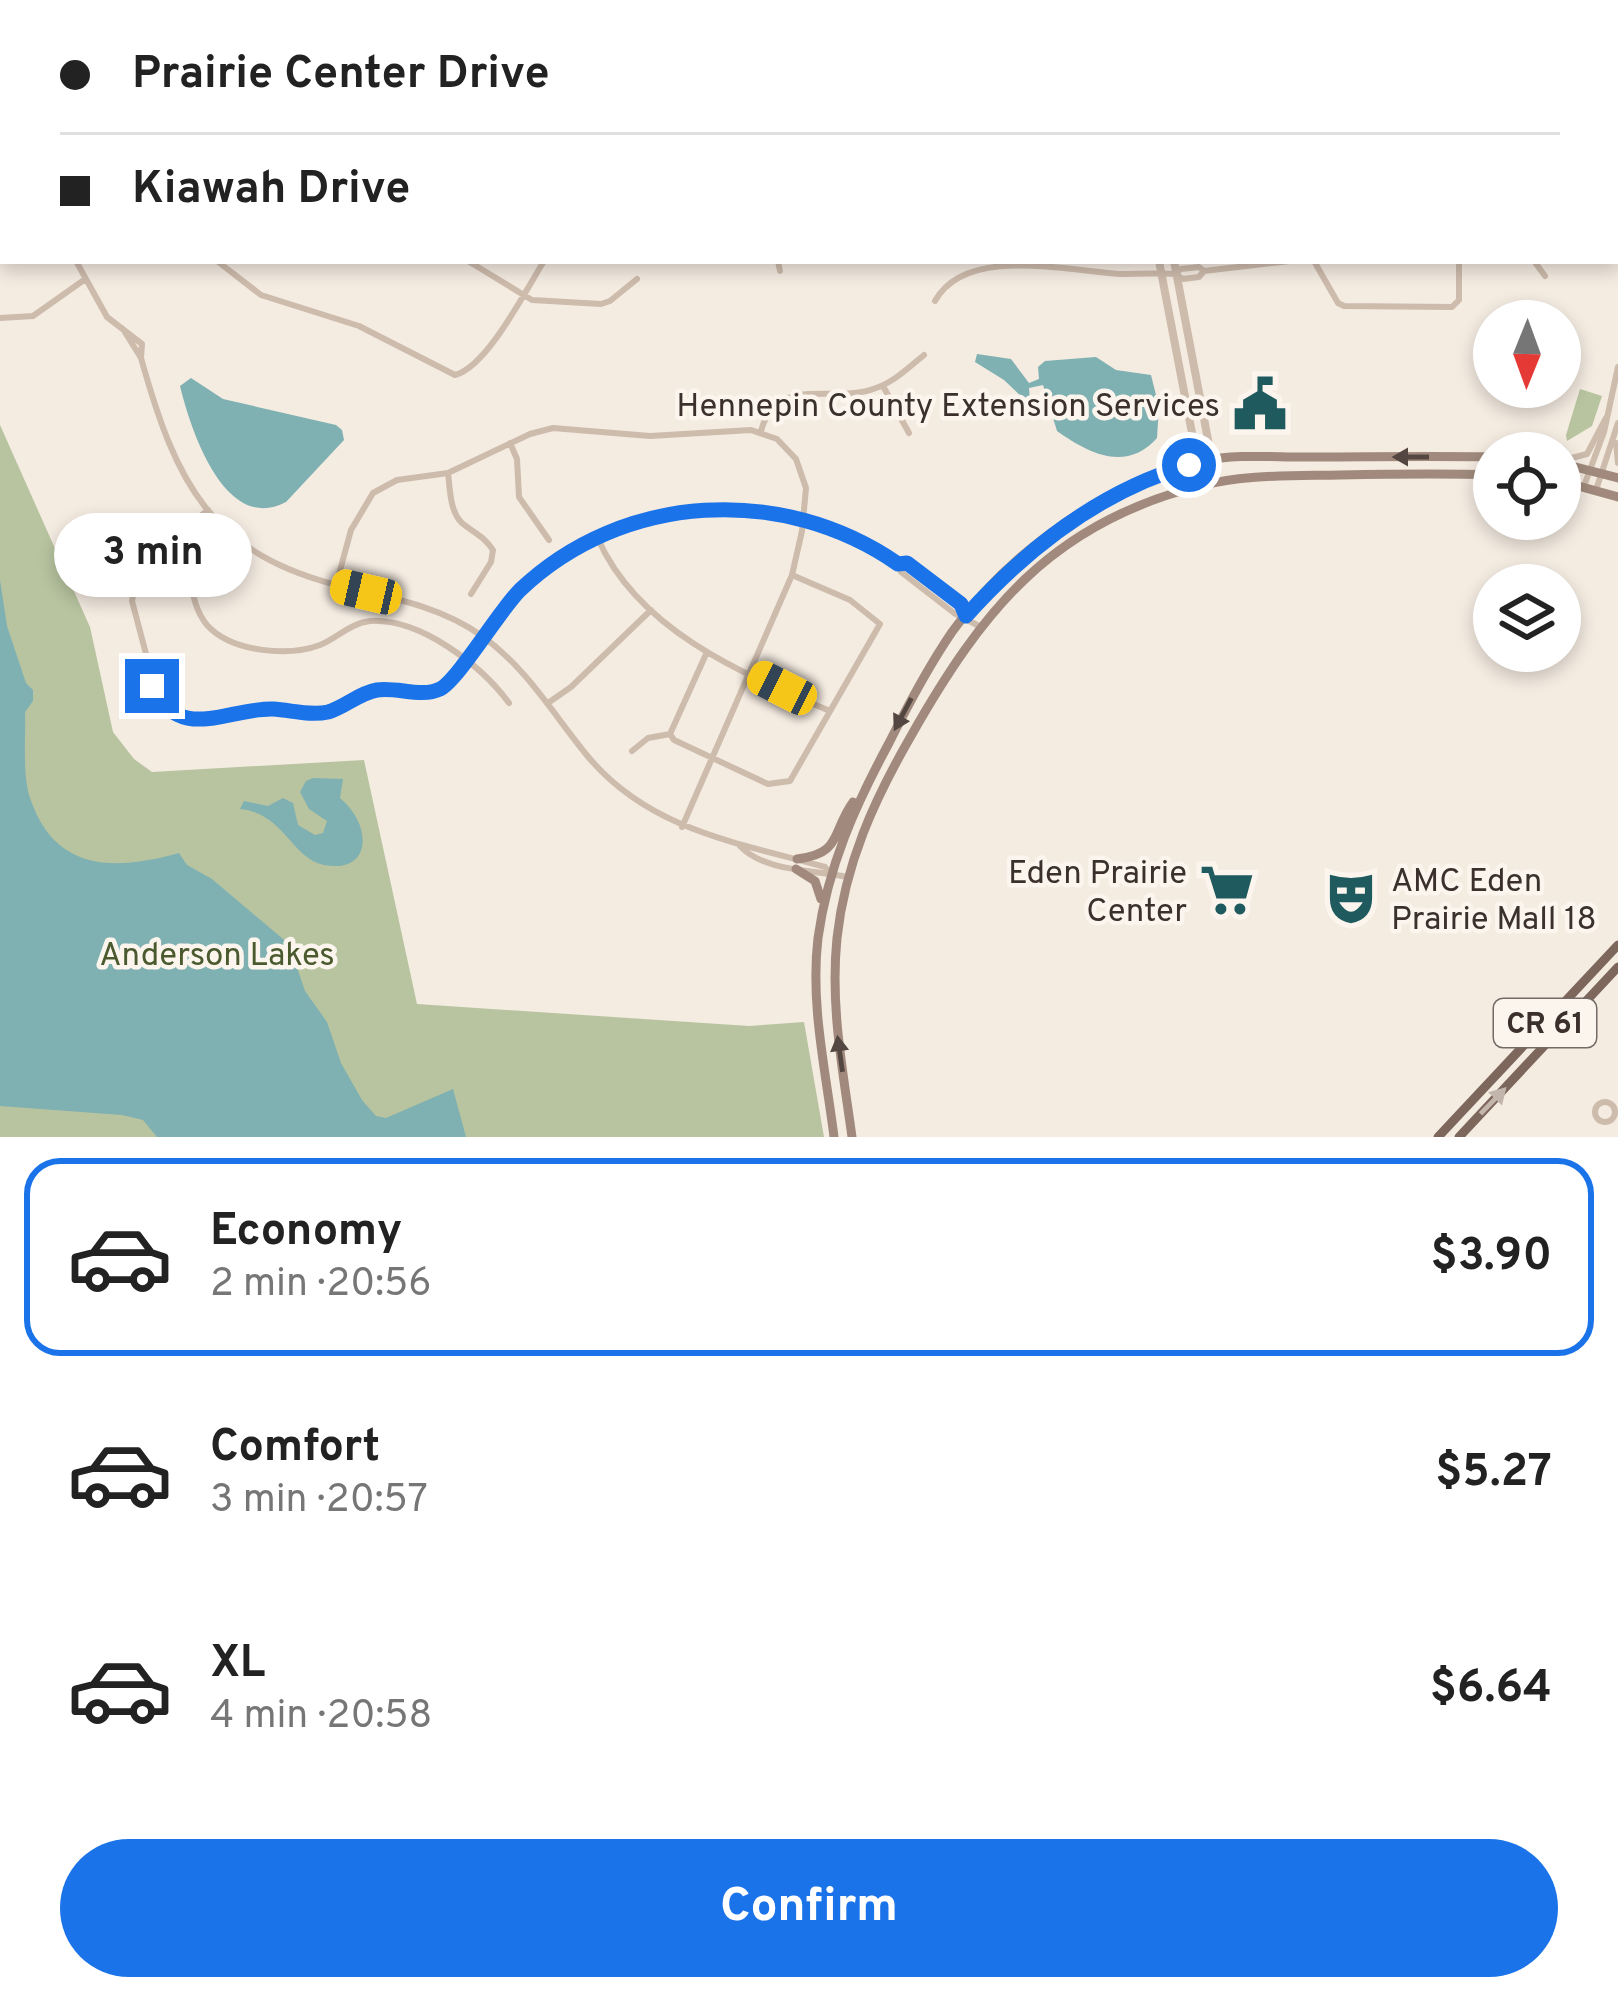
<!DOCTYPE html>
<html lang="en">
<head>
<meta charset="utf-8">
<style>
	:root { --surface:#fff; --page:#f2f2f2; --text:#222; --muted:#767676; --line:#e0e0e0; --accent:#1a73e8 }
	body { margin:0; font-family:Overpass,sans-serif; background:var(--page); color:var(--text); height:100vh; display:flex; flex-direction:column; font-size:45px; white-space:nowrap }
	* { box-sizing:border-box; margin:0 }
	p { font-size:39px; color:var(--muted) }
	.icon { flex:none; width:66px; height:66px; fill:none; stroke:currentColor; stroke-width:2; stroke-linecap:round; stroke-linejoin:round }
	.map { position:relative; height:1137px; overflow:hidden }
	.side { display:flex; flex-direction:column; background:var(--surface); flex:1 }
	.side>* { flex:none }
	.banner { position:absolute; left:0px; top:0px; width:1620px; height:264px; box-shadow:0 6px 18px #0003; display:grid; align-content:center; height:264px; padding:0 60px; background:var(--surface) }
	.needle { width:78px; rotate:181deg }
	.controls { position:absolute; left:1473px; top:300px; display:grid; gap:24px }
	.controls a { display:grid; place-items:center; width:108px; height:108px; border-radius:50%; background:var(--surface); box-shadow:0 6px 18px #0003; font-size:60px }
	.end { position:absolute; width:54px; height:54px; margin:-27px; border:15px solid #1a73e8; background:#fff; box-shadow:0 0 0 6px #fff }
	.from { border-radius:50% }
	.bubble { position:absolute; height:84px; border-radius:42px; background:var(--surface); box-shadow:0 6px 18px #0003; font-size:39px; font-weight:700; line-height:84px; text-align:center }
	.car { position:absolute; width:36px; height:72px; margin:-36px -18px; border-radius:15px; box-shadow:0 0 9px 3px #0007; background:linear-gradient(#f5c518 24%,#345 0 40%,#f5c518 0 76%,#345 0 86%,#f5c518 0) }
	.banner b { display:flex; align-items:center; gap:42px; height:114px; font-size:45px }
	.banner b+b { border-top:3px solid var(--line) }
	.banner i { width:30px; height:30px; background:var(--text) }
	ul { padding:21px 0 0; list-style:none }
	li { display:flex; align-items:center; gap:36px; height:198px; margin:0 24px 18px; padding:0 36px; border:6px solid transparent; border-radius:36px }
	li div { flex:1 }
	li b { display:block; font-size:45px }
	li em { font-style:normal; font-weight:700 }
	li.selected { border-color:var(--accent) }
	li>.icon { width:108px; height:108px; stroke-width:1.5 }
	.primary-button { display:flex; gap:24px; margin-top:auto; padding:24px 60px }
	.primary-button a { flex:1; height:138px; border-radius:72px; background:var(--accent); color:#fff; font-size:48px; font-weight:700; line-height:138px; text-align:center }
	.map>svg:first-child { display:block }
</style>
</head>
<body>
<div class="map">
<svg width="1618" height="1137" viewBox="0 0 1618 1137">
	<rect width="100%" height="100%" fill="#f4ebe1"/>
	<!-- green -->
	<path fill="#b8c4a0" d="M41,0H669L39,3Z
		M1580,389L1602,396L1592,426L1567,441L1566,435Z
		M0,425L90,627L113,732L134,759L152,772L364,760L417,1004L749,1026L804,1022L824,1137H0Z"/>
	<!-- water -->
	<path fill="#7fb0b2" d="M977,354L1011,359L1029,383L1039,379L1038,367L1045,361L1096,357L1116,370L1151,375L1159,407L1157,438C1126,473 1088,453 1057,431L1043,385L1029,388L1030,399H1024L1004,380L975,362Z
		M191,378L223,399L336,425L342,430L344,440L286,502C224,535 190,427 180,386Z
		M0,580L7,626L26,683L33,690V701L25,712C26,738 22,773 30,798C55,872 114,871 179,853L187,865L212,879L289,944L305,991L327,1022L341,1063L362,1100L376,1116L386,1118L453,1089L466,1137H157L143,1120L122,1115L0,1106Z
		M313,778L343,779L340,798C372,824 373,874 324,865C291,858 284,813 240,809L244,801L268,806L283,798L293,803L298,825L315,835L323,833L327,821L309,809L300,792L306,781Z"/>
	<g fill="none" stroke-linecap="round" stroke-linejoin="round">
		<!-- minor -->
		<path stroke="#cdbbac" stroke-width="6" d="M839,0V3
			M674,3L675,0
			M1051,3L1054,0
			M1233,3V0
			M1472,3L1473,0
			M0,117L1,114
			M1617,150H1618
			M0,179H3
			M1617,189L1618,191
			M1617,209H1618
			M76,261L107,317L142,344L141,358C176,483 210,555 345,587C393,598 442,607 482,636C528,669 554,716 590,759C652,831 740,843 825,867L831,873
			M217,261L261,295L359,326L455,375C487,367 526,290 544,261
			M468,261L532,300L601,304L610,301L637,279
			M778,261L780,271
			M1314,261L1338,303L1344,306L1452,307L1459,300V261
			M1534,261L1545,276
			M1175,274L1181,269L1199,267L1204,271L1290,261
			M935,301C966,245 1068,271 1119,274C1138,274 1156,273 1175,274L1183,279L1199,277L1204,271
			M0,318L33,316L84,280
			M123,329L141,358
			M883,386L909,433
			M761,431C777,373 832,405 876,388C894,382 909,367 924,355
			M510,443L517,459L519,497L549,540
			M1616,443L1618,463
			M1560,461L1587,454L1606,418
			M448,473C450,489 450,512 462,523C474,533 484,536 493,550L491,562L471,594
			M1584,486L1604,432L1618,367
			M1596,490L1618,423
			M208,510L150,557L137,578L132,601L158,699L179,716L192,720L253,710L318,713L370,691H436L454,679L501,612L543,570L597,538L654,517L715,509L773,512L830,527L898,564L907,563L961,604L965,615
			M178,539C195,566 186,600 207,625C231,652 288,657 320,645C337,638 351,623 370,621C420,618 481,665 509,703
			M598,539C639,631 743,674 830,711
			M898,564L901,572L954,613L979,626
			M336,585L351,530L373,493L397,480L448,473L530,434L553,428L650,436L751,430L777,439L796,459L806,488L802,531L792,575L682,827
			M707,652L670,734L674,740L768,784L790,781L880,624L850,600L792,575
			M548,703L571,687L651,610
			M632,751L648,738L670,734
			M740,846C764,872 816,870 847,877
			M1595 1112a10 10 0 1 1 20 0a10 10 0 1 1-20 0Z"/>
		<!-- tertiary -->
		<path stroke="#cdbbac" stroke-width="8" d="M1157,3V0
			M1171,3V0
			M1159,261L1202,485
			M1174,261L1216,482"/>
		<!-- secondary -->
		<path stroke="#a18a7d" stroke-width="9" d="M1560,463L1618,478
			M1560,481L1618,497
			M797,859C842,854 831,833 853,802
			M796,869L815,881L821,899
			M834,1137C826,1072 810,1004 818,938C828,866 855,806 889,743C908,705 928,667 952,632C1009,552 1107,482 1203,461C1235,454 1271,457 1303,457C1367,457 1430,456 1494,457
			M852,1137C843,1071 830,1006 837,938C845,864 874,800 911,736C982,611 1050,525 1195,487C1243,474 1291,476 1340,475C1391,474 1443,473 1494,475"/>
		<!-- primary -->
		<path stroke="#7d675c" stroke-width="9" d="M1438,1137L1618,945
			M1459,1137L1618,967"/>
	</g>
	<!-- one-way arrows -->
	<defs><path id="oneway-solid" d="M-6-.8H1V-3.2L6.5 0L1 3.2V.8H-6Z" transform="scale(3)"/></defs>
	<g fill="#544640">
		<use href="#oneway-solid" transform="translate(1411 457) rotate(180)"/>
		<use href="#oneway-solid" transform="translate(903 714) rotate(118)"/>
		<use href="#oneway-solid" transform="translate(840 1054) rotate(-98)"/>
	</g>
	<use fill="#c2b5ac" href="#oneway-solid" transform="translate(1493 1101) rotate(-46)"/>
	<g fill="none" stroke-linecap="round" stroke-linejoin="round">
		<!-- route -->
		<path stroke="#1a73e8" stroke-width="15" d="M152,686C180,744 226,708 273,709C291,710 310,716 328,712C345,707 359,693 377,690C398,687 421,698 440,689C458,680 499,611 520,590C623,492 783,484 898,564L907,563L961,604L966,616C1027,548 1100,491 1189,465"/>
	</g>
	<!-- icons -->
	<defs>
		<symbol id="civic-bare" viewBox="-9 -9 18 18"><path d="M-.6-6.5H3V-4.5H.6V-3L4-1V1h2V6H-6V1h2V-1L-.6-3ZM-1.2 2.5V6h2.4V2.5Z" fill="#1f5a5e" stroke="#fbf5ee" stroke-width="2.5" paint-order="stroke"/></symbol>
		<symbol id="supermarket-bare" viewBox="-9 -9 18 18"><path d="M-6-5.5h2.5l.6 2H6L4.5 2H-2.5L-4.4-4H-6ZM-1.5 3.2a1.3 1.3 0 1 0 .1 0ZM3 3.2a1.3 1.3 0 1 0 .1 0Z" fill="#1f5a5e" stroke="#fbf5ee" stroke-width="2.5" paint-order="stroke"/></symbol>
		<symbol id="theatre-bare" viewBox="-9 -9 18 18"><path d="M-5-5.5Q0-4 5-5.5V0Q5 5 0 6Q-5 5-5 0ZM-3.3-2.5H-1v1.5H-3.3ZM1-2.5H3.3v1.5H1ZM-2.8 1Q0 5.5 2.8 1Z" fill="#1f5a5e" stroke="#fbf5ee" stroke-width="2.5" paint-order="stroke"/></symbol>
	</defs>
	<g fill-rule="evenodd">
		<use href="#civic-bare" x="1222" y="366" width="76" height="76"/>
		<use href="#supermarket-bare" x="1189" y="852" width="76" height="76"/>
		<use href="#theatre-bare" x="1313" y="860" width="76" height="76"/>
	</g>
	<g text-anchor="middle" stroke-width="9" stroke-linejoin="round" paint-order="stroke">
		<!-- shield labels -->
		<rect fill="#fbf5ee" stroke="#756b66" stroke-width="3" x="1494" y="999" width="102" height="48" rx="9"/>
		<g font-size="30" font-weight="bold" fill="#3b302b">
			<text x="1545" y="1033">CR 61</text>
		</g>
		<!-- poi labels -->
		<g font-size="33" fill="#3b302b" stroke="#fbf5ee" text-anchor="end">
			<text x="1220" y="416">Hennepin County Extension Services</text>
			<text x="1187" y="883">Eden Prairie<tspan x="1187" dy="38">Center</tspan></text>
			<text x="1391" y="891" text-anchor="start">AMC Eden<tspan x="1391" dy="38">Prairie Mall 18</tspan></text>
		</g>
		<!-- park labels -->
		<g font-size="33" fill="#4a5a2e" stroke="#fbf5ee">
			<text x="217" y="965">Anderson Lakes</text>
		</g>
	</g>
</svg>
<div class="controls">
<a><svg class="needle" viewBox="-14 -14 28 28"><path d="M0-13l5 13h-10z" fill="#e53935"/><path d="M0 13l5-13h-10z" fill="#767676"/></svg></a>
<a><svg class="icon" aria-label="locate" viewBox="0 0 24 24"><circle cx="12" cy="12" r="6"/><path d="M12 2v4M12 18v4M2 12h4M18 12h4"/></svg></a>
<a><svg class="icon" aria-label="layers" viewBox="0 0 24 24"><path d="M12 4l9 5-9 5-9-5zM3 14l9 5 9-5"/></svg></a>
</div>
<i class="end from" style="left:1189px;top:465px"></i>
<i class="end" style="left:152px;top:686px"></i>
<div class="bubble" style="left:54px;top:513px;width:198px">3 min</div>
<i class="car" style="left:366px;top:592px;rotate:283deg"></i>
<i class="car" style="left:782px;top:688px;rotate:297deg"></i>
<div class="banner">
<b><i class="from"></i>Prairie Center Drive</b>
<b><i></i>Kiawah Drive</b>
</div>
</div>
<section class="side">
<ul>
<li class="selected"><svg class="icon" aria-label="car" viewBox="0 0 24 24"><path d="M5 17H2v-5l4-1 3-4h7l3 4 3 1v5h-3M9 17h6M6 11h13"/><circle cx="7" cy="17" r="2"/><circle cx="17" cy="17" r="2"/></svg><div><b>Economy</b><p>2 min · 20:56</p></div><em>$3.90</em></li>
<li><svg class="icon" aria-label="car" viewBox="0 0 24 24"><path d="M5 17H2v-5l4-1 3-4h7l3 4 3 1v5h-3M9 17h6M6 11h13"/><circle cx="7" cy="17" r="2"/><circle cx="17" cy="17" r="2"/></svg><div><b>Comfort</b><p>3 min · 20:57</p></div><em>$5.27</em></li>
<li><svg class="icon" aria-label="car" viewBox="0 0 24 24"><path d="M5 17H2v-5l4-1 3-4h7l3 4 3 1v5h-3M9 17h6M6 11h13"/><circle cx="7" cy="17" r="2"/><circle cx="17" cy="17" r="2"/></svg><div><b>XL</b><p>4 min · 20:58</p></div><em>$6.64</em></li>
</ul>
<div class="primary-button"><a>Confirm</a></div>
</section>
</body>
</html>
